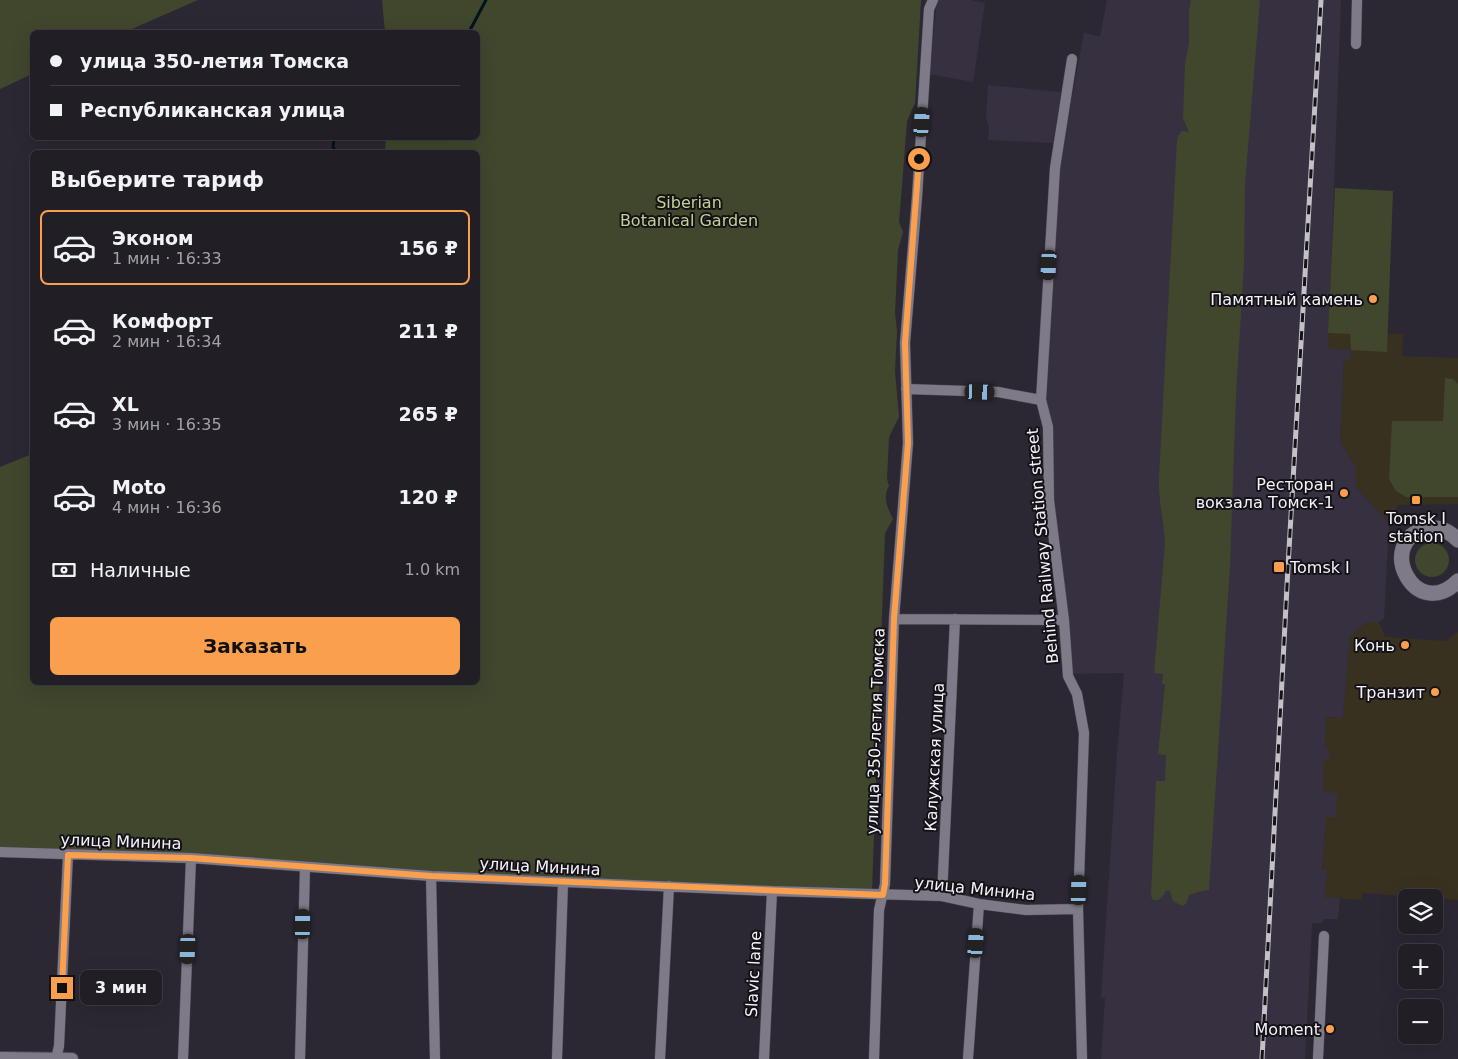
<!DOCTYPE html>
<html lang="ru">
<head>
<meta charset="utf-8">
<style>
	:root { --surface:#211e26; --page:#29272e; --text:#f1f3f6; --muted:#a2a2a7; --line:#3e3c43; --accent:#fa9f4e }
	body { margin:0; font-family:"DejaVu Sans",sans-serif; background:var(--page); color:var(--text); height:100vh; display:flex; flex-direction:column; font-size:19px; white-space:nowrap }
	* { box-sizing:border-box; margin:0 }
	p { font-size:16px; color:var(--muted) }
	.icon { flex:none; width:28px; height:28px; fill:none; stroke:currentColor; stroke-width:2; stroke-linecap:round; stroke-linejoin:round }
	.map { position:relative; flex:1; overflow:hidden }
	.side { position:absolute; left:30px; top:150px; width:450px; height:535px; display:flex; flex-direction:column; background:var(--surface); border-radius:8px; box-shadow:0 5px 20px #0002,0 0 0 1px var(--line) }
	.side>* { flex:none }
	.top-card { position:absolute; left:30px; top:30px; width:450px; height:110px; border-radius:8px; box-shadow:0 5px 20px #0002,0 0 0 1px var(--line); display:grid; align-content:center; height:110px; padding:0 20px; background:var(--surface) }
	.tools { position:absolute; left:1398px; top:889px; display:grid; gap:10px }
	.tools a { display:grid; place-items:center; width:45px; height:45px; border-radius:8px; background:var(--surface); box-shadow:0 5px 20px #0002,0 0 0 1px var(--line); font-size:25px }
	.end { position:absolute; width:22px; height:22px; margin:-11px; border:6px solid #fa9f4e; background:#111; box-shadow:0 0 0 2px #111 }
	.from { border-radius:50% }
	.bubble { position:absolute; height:35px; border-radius:8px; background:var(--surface); box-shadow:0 5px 20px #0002,0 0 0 1px var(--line); font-size:16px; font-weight:800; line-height:35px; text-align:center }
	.car { position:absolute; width:15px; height:30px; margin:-15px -8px; border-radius:6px; box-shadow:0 0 4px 1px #0007; background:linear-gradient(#222 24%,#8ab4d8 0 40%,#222 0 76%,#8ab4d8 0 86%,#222 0) }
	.top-card b { display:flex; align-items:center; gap:18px; height:48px; font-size:19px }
	.top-card b+b { border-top:1px solid var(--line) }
	.top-card i { width:12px; height:12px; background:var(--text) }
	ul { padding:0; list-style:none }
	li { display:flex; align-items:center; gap:15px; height:75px; margin:0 10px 8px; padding:0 10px; border:2px solid transparent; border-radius:8px }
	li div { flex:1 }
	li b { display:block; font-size:19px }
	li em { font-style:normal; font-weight:800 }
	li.current { border-color:var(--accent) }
	li>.icon { width:45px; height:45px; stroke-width:1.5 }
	h2 { padding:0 20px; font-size:22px; line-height:60px }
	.pay { display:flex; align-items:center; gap:12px; height:55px; padding:0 20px; font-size:19px }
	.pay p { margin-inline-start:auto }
	.primary-button { display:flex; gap:10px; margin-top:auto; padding:10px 20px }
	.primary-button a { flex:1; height:58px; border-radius:8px; background:var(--accent); color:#111; font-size:20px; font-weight:800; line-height:58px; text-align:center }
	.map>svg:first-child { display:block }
</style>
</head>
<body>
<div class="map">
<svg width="1458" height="1059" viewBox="0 0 1458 1059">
	<rect width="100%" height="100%" fill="#2c2833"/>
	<!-- commercial -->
	<path fill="#393120" d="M1328,333L1403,334L1402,356L1458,358V504L1398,505L1389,523L1356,487V467L1340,442L1344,359L1350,350L1328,349Z
		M1367,622H1379L1385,637L1445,641L1458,632V900L1363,893L1361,900L1324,897L1322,870L1326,817L1336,793H1323L1324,759H1329V750L1325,749L1326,717L1343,718L1350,636Z"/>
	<!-- built -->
	<path fill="#373041" d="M937,0H970L985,3L973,82L929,74Z
		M1107,0H1341L1328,348L1351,350L1350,360H1344L1340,442L1356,467V487L1389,523L1384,618L1379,622H1367L1350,636L1343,718L1326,717L1325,749H1329V760H1324L1323,792L1337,793L1336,817H1326L1322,870H1327L1324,897L1340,898L1338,919H1323V923H1312L1305,1059H1101L1105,998H1101L1117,754L1124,673L1071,674L1052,500L1044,400L1058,171L1084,33L1100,37Z
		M988,85L1061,92L1053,143L988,140L989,127L986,119Z"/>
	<!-- green -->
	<path fill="#41472d" d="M0,0H198L125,32H32V74L0,89Z
		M382,0H921L915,103L907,121L901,198L899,222L903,232L898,250L895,313L897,331L895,371L899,417L889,437L887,479L889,486C882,497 888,509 893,519L885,533L872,891L549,878L429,871L190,853L0,849V467L32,454V682H478V152H385L386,138H478V32H385Z
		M1191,0H1260L1245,184L1244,265L1236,394L1230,566L1209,890L1198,892L1189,895L1186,904L1182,906L1173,901L1170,891H1166C1162,897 1160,901 1153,900L1151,896L1156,781H1165L1166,755L1158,754L1165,685L1162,683L1163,674L1154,673L1165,543C1164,521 1158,500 1159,478L1177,140L1181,131L1189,132L1183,118L1185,64L1189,43V10Z
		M1335,188L1393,191L1387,352L1351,350L1350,334L1328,333Z
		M1445,378L1453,379L1458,384V497H1406L1396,491L1389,479L1392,421H1443Z
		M1415 560a17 17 0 1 1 34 0a17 17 0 1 1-34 0Z"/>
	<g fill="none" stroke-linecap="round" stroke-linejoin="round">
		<!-- stream -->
		<path stroke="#00141b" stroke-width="3" d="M469,32L486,0
			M334,138L333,147L336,152"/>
		<defs>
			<path id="minor" d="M1356,44L1357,0
				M1072,59L1055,168L1041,400L1048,427L1049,500L1064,620L1068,676L1077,694L1084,733L1078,909L1082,1059
				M906,389L998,392L1041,400
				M894,619L1064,620
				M0,852L191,858L431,876L772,891L942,896L979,904L1026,910L1078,909
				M431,876L435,1059
				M942,896L955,619
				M56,1059L59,1046L68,855
				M183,1059L191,858
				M300,1059L305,867
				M557,1059L563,882
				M660,1059L669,886
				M764,1059L772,891
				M874,1059L879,910L885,884L894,619L908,443L905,343L917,197L929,9L933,0
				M968,1059L979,904
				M1318,1059L1324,936"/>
			<path id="tertiary" d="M0,1058L72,1059"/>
			<path id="secondary" d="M1458,540C1449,531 1438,526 1426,529C1374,541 1415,624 1458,581"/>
		</defs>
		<!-- minor casing -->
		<use href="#minor" stroke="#4b4751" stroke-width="11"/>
		<!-- tertiary casing -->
		<use href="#tertiary" stroke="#4b4751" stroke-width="14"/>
		<!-- secondary casing -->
		<use href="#secondary" stroke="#4b4751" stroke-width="16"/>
		<!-- minor -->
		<use href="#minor" stroke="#7e7a87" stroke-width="10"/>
		<!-- tertiary -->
		<use href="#tertiary" stroke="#7e7a87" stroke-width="12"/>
		<!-- secondary -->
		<use href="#secondary" stroke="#7e7a87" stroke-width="15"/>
		<defs>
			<path id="rail" d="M1262,1059L1288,567L1321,0"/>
		</defs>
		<!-- rail casing -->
		<use href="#rail" stroke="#c3c0c8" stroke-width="5"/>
		<!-- rail -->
		<use href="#rail" stroke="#141217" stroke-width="3" stroke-dasharray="9" stroke-linecap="butt"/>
	</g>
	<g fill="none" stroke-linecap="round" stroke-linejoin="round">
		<!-- route -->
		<path stroke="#fa9f4e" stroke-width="6" d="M62,988L68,855L191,858L431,876L883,895L885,884L894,619L908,443L905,343L919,159"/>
	</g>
	<!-- markers -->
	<g fill="#fa9f4e" stroke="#141217" stroke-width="2">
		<circle cx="1373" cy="299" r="5"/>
		<circle cx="1344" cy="493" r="5"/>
		<rect x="1411" y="495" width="10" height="10" rx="2.5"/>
		<rect x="1273" y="561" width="12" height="12" rx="2.5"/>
		<circle cx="1405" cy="645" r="5"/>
		<circle cx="1435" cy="692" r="5"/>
		<circle cx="1330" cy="1029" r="5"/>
	</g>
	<g text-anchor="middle" stroke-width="4" stroke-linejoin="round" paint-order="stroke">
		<!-- park labels -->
		<g font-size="16" fill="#c2d193" stroke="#141217">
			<text x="689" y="208">Siberian<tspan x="689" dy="18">Botanical Garden</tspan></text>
		</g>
		<!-- poi labels -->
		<g font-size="16" fill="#f5f2fa" stroke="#141217" text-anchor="end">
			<text x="1363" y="305">Памятный камень</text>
			<text x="1334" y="490">Ресторан<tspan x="1334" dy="18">вокзала Томск-1</tspan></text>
			<text x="1416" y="524" text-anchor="middle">Tomsk I<tspan x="1416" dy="18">station</tspan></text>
			<text x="1290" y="573" text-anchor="start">Tomsk I</text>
			<text x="1395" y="651">Конь</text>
			<text x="1425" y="698">Транзит</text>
			<text x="1320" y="1035">Moment</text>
		</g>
		<!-- street labels -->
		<g font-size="16" fill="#f5f2fa" stroke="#141217">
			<text transform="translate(1042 546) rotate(-95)" y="6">Behind Railway Station street</text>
			<text transform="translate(875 731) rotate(-88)" y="6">улица 350-летия Томска</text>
			<text transform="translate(934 757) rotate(-87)" y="6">Калужская улица</text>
			<text transform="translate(121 841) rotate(2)" y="6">улица Минина</text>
			<text transform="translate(540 866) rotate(3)" y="6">улица Минина</text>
			<text transform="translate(975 888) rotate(6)" y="6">улица Минина</text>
			<text transform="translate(753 974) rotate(-87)" y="6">Slavic lane</text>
		</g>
	</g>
</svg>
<div class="tools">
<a><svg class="icon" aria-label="layers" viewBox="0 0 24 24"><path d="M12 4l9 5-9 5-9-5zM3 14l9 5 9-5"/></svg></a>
<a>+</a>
<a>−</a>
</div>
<i class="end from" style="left:919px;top:159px"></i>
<i class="end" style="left:62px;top:988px"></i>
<div class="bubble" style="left:80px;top:970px;width:82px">3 мин</div>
<i class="car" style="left:922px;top:122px;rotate:4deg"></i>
<i class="car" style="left:1049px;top:265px;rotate:183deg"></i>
<i class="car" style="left:980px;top:392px;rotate:92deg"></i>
<i class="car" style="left:1079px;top:890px;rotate:2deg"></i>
<i class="car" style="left:303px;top:924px;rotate:1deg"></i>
<i class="car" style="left:976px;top:943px;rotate:4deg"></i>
<i class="car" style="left:188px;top:949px;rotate:182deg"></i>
<div class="top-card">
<b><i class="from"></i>улица 350-летия Томска</b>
<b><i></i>Республиканская улица</b>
</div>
<section class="side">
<h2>Выберите тариф</h2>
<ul>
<li class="current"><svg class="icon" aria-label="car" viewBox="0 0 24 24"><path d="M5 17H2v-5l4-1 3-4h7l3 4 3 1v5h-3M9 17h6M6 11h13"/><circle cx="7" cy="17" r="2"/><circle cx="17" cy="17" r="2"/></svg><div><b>Эконом</b><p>1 мин · 16:33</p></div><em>156 ₽</em></li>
<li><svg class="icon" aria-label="car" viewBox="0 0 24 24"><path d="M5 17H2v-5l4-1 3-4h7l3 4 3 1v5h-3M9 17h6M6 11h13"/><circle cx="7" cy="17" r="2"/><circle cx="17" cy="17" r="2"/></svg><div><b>Комфорт</b><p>2 мин · 16:34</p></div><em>211 ₽</em></li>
<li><svg class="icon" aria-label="car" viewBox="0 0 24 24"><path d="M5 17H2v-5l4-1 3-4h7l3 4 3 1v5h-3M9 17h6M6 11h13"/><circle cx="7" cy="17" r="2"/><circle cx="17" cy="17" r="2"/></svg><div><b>XL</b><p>3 мин · 16:35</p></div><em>265 ₽</em></li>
<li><svg class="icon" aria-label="car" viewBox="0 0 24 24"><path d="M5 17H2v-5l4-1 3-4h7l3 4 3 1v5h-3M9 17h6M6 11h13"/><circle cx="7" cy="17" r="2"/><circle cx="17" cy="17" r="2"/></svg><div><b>Moto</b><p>4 мин · 16:36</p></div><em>120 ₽</em></li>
</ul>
<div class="pay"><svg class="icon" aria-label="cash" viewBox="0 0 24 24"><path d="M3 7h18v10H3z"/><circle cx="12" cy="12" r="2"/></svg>Наличные<p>1.0 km</p></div>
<div class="primary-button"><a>Заказать</a></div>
</section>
</div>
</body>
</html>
